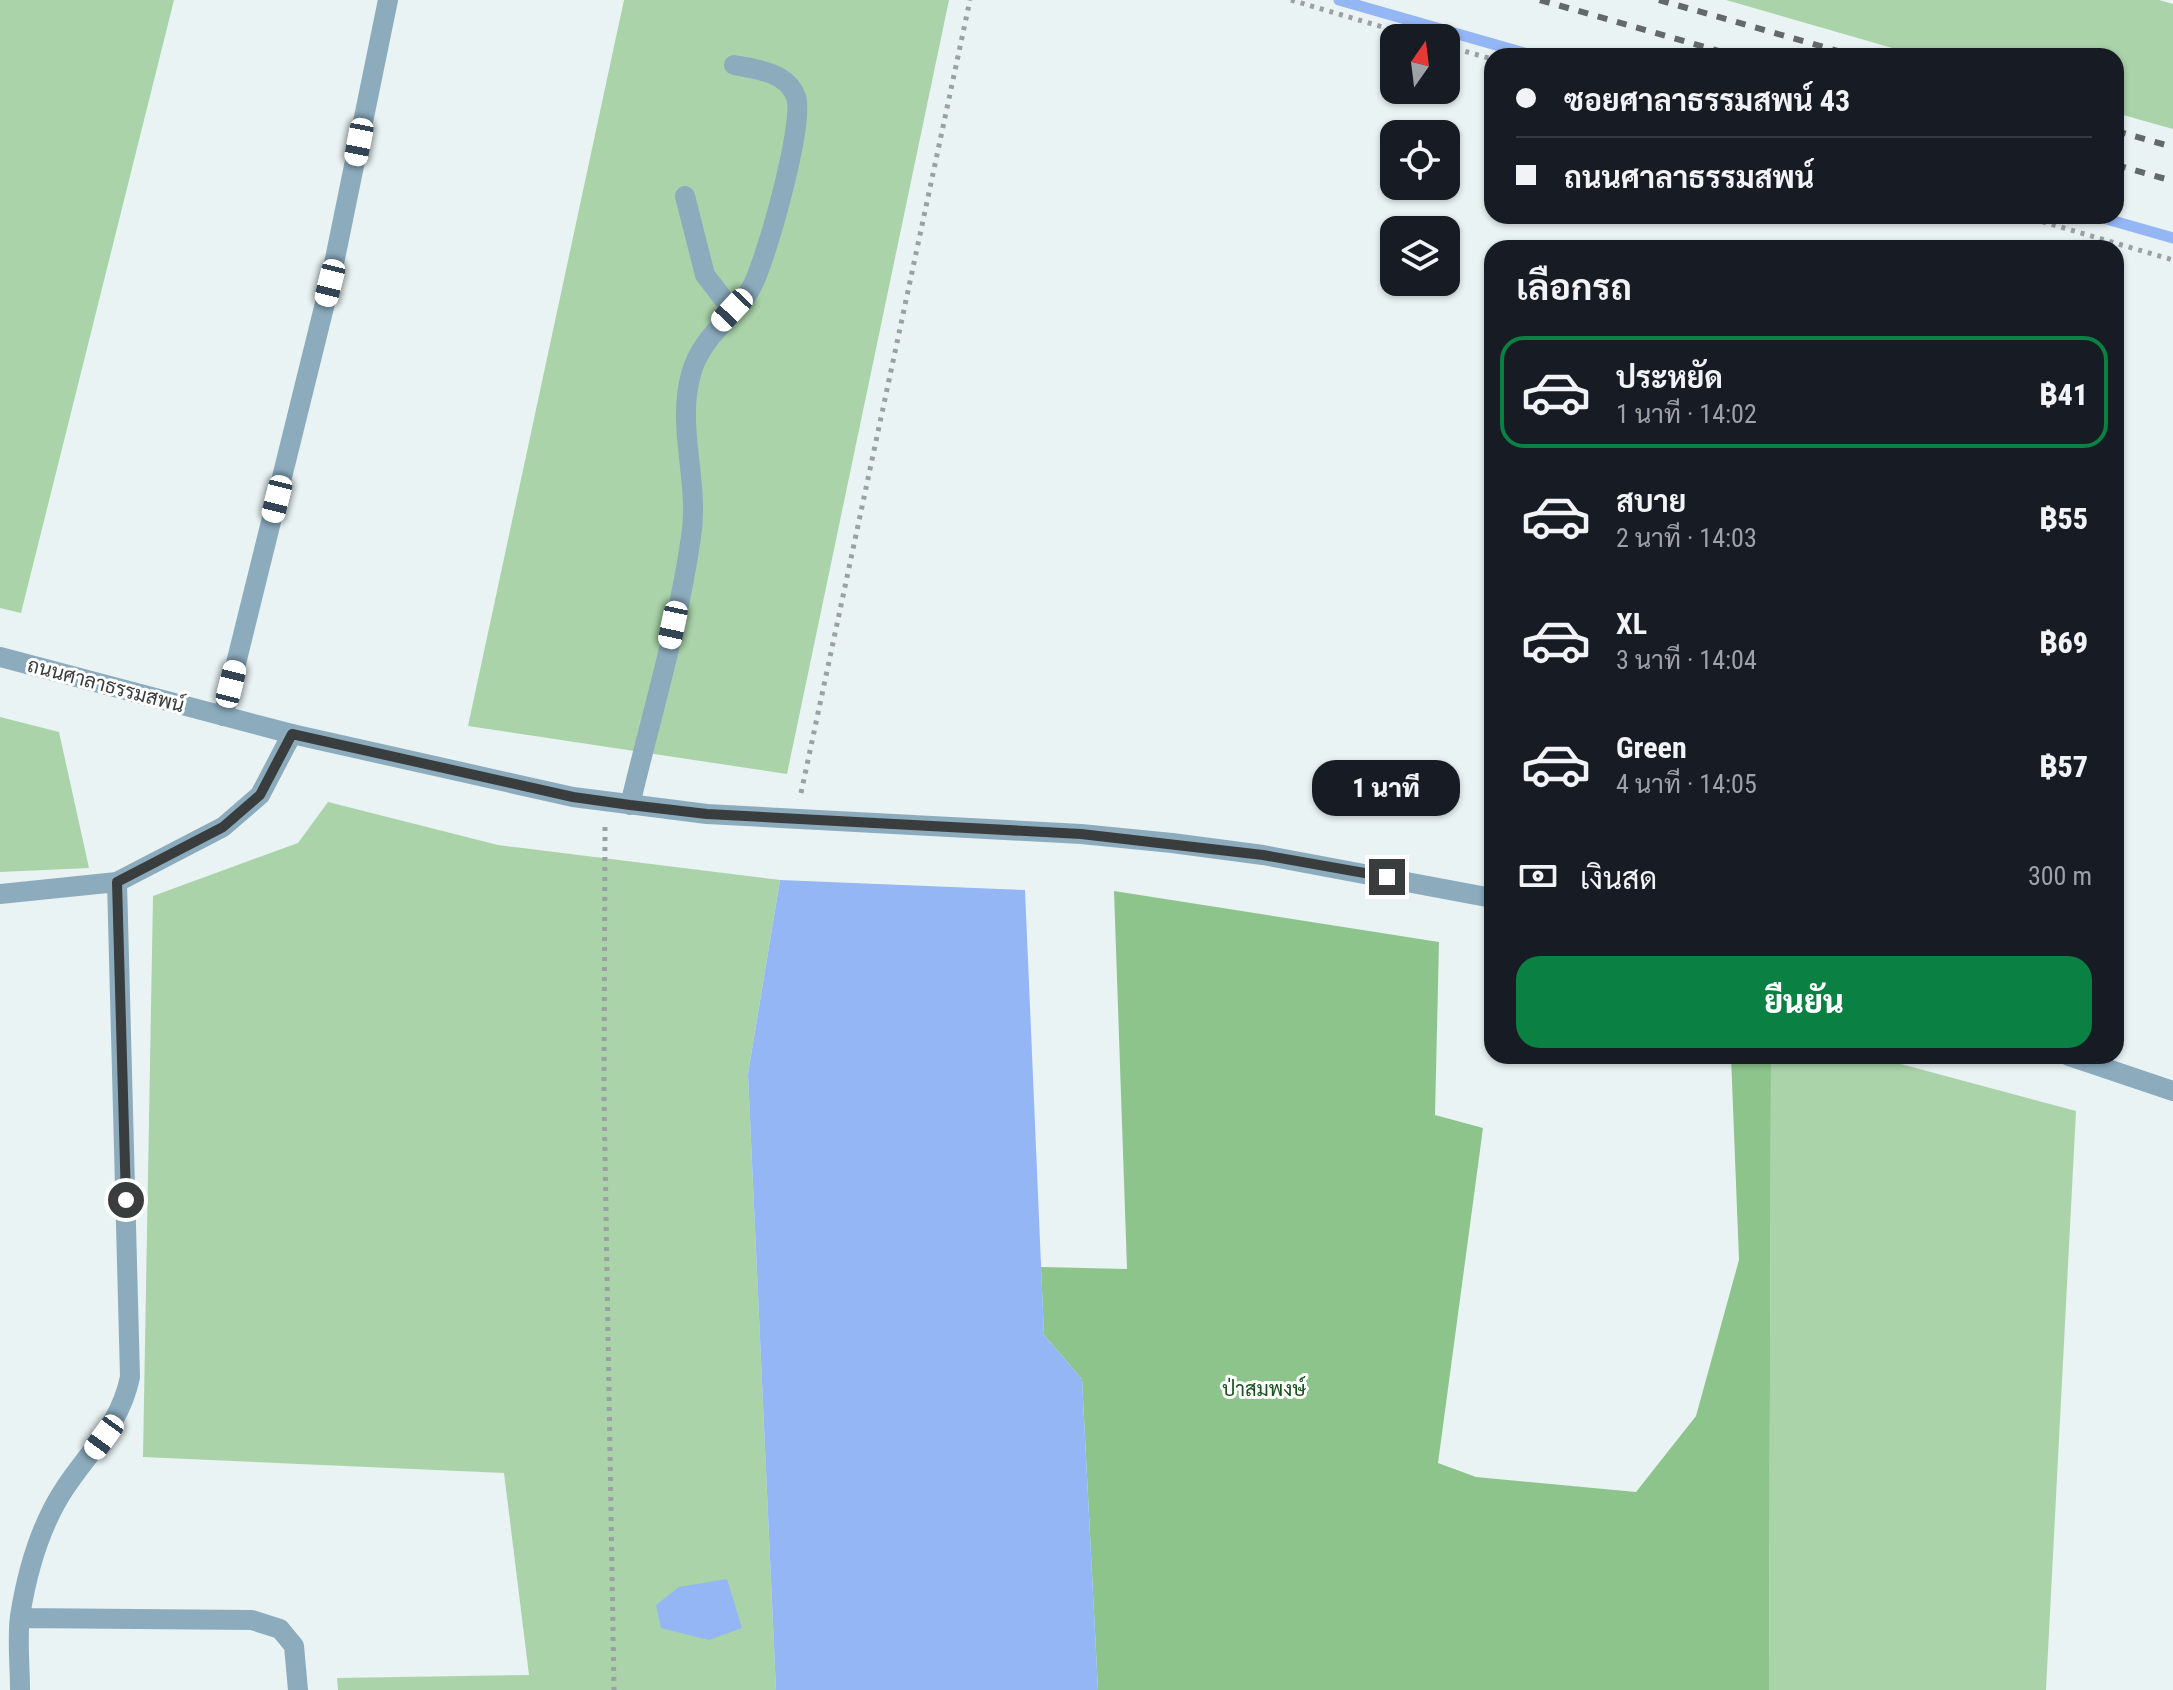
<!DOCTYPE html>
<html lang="th">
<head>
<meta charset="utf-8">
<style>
	:root { --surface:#171b24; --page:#242831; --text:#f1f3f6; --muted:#9ea1a6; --line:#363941; --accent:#0b8043 }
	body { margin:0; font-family:"Roboto Condensed",Sarabun,sans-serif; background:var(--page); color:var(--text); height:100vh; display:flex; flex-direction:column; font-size:30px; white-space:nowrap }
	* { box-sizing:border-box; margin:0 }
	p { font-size:26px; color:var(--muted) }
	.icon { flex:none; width:44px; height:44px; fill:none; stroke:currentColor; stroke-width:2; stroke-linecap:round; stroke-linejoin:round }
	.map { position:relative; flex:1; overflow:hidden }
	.sheet { position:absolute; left:1484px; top:240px; width:640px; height:824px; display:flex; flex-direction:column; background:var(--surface); border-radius:24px; box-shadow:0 2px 6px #0004 }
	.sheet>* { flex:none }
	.hud { position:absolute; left:1484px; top:48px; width:640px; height:176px; border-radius:24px; box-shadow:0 2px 6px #0004; display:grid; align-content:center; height:176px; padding:0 32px; background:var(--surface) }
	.needle { width:52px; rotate:14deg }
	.buttons { position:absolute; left:1380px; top:24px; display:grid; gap:16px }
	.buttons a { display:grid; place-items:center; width:80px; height:80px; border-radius:16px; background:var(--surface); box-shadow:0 2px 6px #0004; font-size:40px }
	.end { position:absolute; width:36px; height:36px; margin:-18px; border:10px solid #393d3d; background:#fff; box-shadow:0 0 0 4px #fff }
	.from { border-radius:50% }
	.bubble { position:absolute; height:56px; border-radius:24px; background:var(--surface); box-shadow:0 2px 6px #0004; font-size:26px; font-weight:800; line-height:56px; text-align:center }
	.car { position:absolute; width:24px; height:48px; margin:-24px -12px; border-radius:10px; box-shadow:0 0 6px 2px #0007; background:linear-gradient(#fff 24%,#345 0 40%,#fff 0 76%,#345 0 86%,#fff 0) }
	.hud b { display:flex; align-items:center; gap:28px; height:76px; font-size:30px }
	.hud b+b { border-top:2px solid var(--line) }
	.hud i { width:20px; height:20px; background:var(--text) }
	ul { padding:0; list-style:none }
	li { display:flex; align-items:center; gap:24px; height:112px; margin:0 16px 12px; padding:0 16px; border:4px solid transparent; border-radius:24px }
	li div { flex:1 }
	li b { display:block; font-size:30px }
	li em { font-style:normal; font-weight:800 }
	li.selected { border-color:var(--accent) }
	li>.icon { width:72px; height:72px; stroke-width:1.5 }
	h2 { padding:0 32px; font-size:36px; line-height:96px }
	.pay { display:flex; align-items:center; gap:20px; height:88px; padding:0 32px; font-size:30px }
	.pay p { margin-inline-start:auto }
	.primary-button { display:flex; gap:16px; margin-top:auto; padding:16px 32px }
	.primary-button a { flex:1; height:92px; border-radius:24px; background:var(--accent); color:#fff; font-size:32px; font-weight:800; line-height:92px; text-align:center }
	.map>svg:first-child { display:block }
</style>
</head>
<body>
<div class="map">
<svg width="2173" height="1690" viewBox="0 0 2173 1690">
	<rect width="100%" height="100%" fill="#e9f3f4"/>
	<!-- green -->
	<path fill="#aad3a9" d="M0,0H174L21,613L0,608Z
		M624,0H949L787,774L468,726Z
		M1726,0H2159L2173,4V129L2116,113V56H1920Z
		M0,717L59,732L89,868L0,872Z
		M328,802L498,845L780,880L748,1074L776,1690H338L337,1678L529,1675L504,1473L143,1457L153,896L298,843Z
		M1771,1056H1871L2076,1111L2046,1690H1769Z"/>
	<!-- forest -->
	<path fill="#8cc48c" d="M1114,891L1439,942L1435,1115L1483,1128L1438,1463L1476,1477L1636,1492L1696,1416L1739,1260L1731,1056H1771L1769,1690H1098L1082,1379L1044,1335L1041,1267L1127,1269Z"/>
	<!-- water -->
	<path fill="#94b6f5" d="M780,880L1025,890L1044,1335L1082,1379L1098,1690H776L748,1074Z
		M727,1579L742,1628L709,1640L661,1628L656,1605L679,1587Z"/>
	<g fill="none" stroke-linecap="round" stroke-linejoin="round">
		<!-- stream -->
		<path stroke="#94b6f5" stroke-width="11" d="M1339,0L1535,56
			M2096,216L2173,238"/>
		<!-- path -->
		<path stroke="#9aa1a2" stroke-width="5" stroke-dasharray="4 6" stroke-linecap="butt" d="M1291,0L1420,38
			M1446,46L1492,59
			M2023,216L2173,260
			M801,793L970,0
			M605,827L604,1095L614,1690"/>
		<!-- service -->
		<path stroke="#8cacbe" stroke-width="20" d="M685,196L705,275L732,310
			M223,716L330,283L388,0
			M630,805C651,716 678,628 691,537C700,483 676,428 691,374C702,335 731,321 750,290C765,266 805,122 796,97C787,72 756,69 734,65"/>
		<!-- minor -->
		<path stroke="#8cacbe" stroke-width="20" d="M0,894L117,882
			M20,1618L252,1620L280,1629L294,1646L298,1690
			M20,1690C20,1666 17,1639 20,1616C27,1572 41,1524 65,1488C91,1449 120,1425 130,1377L117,882L223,827L260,795L292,734"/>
		<!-- tertiary -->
		<path stroke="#8cacbe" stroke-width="20" d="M0,657L292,734L573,797L707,814L1081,834L1172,843L1263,855L1492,898
			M2069,1056L2173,1091"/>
		<!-- rail -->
		<path stroke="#636869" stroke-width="6" stroke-dasharray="10 10" stroke-linecap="butt" d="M1540,0L1736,56
			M1659,0L1855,56
			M2116,131L2173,147
			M2116,165L2173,181"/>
	</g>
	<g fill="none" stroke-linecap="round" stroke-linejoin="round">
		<!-- route -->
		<path stroke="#393d3d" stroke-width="10" d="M126,1200L117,882L223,827L260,795L292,734L573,797L630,805L707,814L1081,834L1263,855L1387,877"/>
	</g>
	<g text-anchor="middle" stroke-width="6" stroke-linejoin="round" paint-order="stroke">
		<!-- street labels -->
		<g font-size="20" fill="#393d3d" stroke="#fff">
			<text transform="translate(106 685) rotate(15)" y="7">ถนนศาลาธรรมสพน์</text>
		</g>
		<!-- park labels -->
		<g font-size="20" fill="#18511c" stroke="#fff">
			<text x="1264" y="1396">ป่าสมพงษ์</text>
		</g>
	</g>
</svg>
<div class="buttons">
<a><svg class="needle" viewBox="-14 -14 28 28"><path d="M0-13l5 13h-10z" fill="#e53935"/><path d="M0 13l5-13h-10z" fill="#9ea1a6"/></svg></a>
<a><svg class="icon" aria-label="locate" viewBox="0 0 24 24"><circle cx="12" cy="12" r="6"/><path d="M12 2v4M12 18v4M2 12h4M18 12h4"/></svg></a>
<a><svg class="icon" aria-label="layers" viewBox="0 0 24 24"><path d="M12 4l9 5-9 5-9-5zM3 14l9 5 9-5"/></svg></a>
</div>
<i class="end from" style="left:126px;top:1200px"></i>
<i class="end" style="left:1387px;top:877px"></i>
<div class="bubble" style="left:1312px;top:760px;width:148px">1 นาที</div>
<i class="car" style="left:359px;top:142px;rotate:191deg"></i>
<i class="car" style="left:330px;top:283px;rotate:194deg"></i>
<i class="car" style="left:732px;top:310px;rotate:223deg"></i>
<i class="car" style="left:277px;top:499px;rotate:194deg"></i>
<i class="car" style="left:673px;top:625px;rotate:192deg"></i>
<i class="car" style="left:231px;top:684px;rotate:14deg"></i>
<i class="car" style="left:104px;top:1437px;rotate:216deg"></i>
<div class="hud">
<b><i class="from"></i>ซอยศาลาธรรมสพน์ 43</b>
<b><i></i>ถนนศาลาธรรมสพน์</b>
</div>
<section class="sheet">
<h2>เลือกรถ</h2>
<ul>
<li class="selected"><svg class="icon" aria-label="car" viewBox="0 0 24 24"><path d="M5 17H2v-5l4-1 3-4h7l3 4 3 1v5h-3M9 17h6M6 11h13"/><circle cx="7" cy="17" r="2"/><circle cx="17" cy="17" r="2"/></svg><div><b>ประหยัด</b><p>1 นาที · 14:02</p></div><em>฿41</em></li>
<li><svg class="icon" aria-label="car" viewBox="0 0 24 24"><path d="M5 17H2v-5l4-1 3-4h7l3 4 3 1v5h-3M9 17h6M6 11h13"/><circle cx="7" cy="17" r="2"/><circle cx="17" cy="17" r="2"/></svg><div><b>สบาย</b><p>2 นาที · 14:03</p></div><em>฿55</em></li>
<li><svg class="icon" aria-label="car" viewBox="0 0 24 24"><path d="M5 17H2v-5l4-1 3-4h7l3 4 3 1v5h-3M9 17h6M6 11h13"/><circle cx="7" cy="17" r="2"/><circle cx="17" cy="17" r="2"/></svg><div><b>XL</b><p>3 นาที · 14:04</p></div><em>฿69</em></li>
<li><svg class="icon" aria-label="car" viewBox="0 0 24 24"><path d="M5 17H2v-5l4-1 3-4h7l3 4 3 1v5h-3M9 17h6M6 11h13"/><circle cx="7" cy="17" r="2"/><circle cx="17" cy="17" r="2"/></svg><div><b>Green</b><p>4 นาที · 14:05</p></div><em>฿57</em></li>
</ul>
<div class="pay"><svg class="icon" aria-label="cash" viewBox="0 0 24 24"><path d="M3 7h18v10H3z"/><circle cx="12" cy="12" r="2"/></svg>เงินสด<p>300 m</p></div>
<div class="primary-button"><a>ยืนยัน</a></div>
</section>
</div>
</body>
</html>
